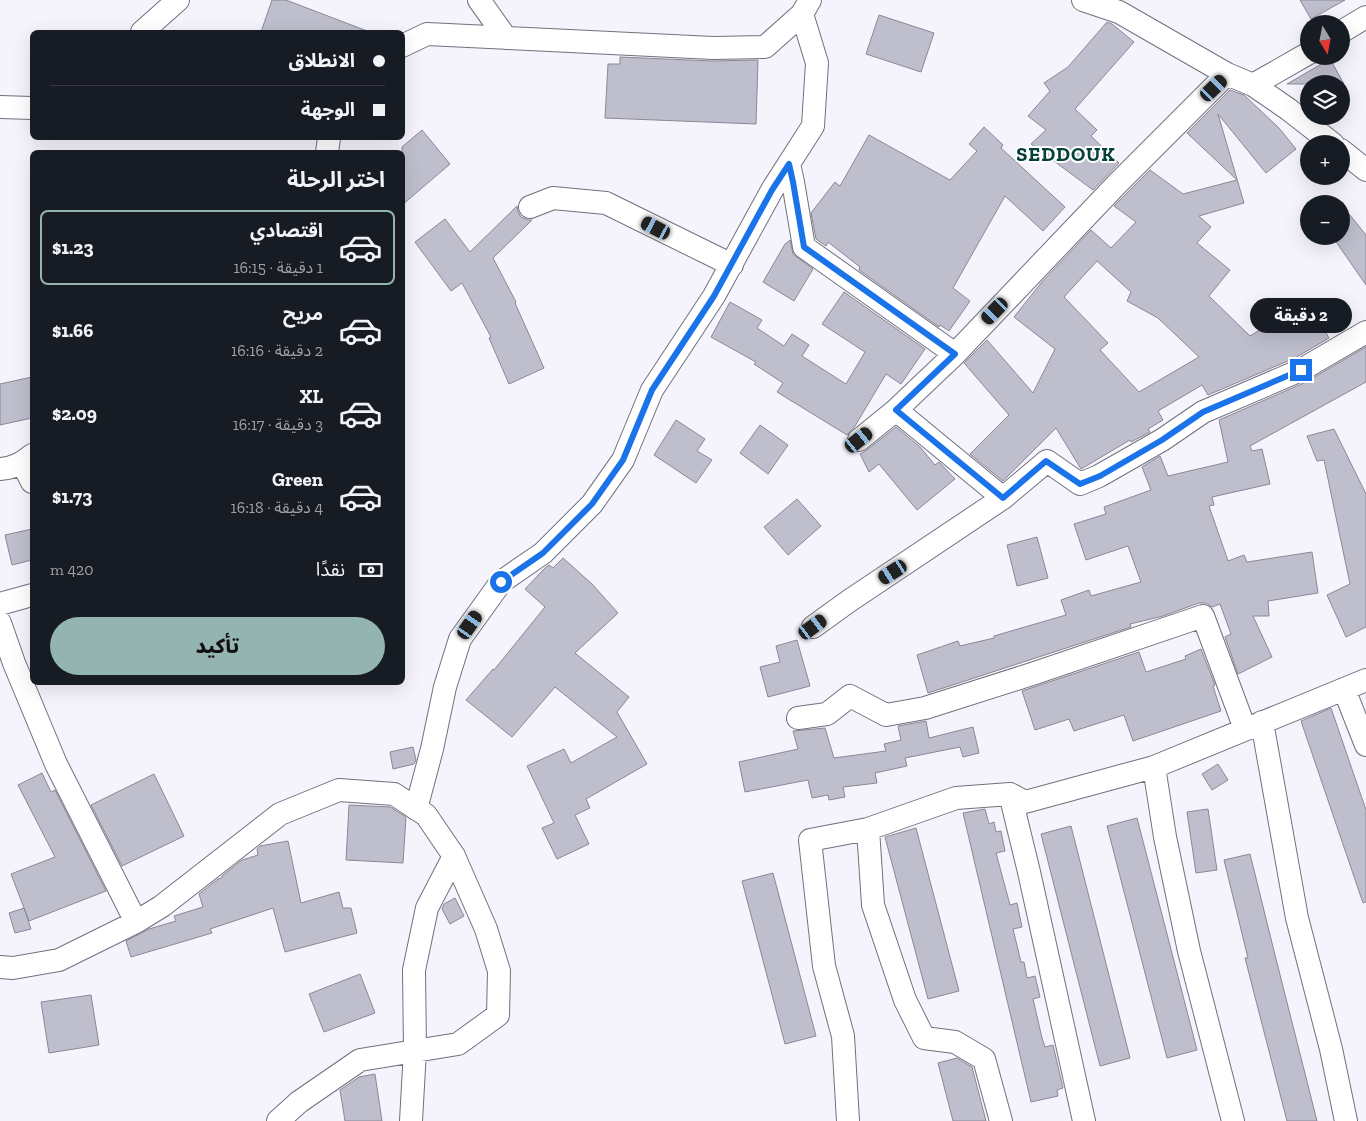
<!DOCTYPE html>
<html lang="ar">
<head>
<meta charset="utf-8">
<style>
	:root { --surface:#171b24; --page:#242831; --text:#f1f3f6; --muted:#9ea1a6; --line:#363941; --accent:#93b4b1 }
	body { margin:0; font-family:"Zilla Slab","Noto Sans Arabic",serif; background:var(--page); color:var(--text); direction:rtl; height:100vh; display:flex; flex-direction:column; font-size:19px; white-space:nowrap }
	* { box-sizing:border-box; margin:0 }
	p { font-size:16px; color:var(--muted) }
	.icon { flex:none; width:28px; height:28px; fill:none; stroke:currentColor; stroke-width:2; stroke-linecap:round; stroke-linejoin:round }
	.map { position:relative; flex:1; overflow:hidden; direction:ltr }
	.drawer { position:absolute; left:30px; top:150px; width:375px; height:535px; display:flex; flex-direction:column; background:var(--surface); border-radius:8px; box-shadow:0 5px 20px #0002; direction:rtl }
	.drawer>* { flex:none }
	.guide { position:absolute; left:30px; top:30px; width:375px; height:110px; border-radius:8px; box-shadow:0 5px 20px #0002; direction:rtl; display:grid; align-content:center; height:110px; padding:0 20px; background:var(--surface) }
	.needle { width:32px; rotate:170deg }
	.fabs { position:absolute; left:1300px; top:15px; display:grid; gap:10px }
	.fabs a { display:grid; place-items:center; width:50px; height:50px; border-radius:50%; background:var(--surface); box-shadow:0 5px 20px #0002; font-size:25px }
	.end { position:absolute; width:22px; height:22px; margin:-11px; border:6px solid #1a73e8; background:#fff; box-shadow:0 0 0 2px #fff }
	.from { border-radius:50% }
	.bubble { position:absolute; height:35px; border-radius:18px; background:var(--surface); box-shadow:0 5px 20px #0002; font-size:16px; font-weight:800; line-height:35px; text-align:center; direction:rtl }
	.car { position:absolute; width:15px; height:30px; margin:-15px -8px; border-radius:6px; box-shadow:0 0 4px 1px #0007; background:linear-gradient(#222 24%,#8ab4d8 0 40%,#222 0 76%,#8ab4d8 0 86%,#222 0) }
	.guide b { display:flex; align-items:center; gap:18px; height:48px; font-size:19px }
	.guide b+b { border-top:1px solid var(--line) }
	.guide i { width:12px; height:12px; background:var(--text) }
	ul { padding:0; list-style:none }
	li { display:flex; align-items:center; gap:15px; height:75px; margin:0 10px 8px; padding:0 10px; border:2px solid transparent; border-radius:8px }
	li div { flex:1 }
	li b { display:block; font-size:19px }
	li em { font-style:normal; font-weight:800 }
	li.current { border-color:var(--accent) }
	li>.icon { width:45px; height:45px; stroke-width:1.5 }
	h2 { padding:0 20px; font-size:22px; line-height:60px }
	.pay { display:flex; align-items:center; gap:12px; height:55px; padding:0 20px; font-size:19px }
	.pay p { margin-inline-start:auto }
	.cta { display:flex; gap:10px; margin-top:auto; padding:10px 20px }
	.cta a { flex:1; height:58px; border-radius:30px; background:var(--accent); color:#111; font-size:20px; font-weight:800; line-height:58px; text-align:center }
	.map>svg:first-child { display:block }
</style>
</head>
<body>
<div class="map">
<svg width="1366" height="1121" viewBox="0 0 1366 1121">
	<rect width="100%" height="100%" fill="#f5f4fd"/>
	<!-- building -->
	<path fill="#bfbecd" stroke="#898896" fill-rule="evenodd" d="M272,0H286L367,31V32H261Z
		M1300,0H1345L1311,19Z
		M879,15L934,33L921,72L866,54Z
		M1107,22L1112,24L1134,42L1075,109L1097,130L1091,136L1119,163L1093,190L1031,144L1046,130L1028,116L1050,91L1044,83L1068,67Z
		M620,57L712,61L758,60L756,124L605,118L608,64H620Z
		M1330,59L1344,84H1287Z
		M1230,90L1244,95L1279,128L1296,149L1266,173L1218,114L1244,203L1199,216L1211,227L1197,243L1230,270L1209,296L1250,336L1307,301L1329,338L1295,358L1208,395L1202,385L1158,411L1163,420L1148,429L1150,432L1131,442L1130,440L1081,469L1056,428L1003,481L970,454L1009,415L964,363L987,340L1033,393L1055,349L1014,317L1041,283L1091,230L1111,248L1136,222L1114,206L1150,170L1183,194L1237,180L1187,133ZM1097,261L1131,292L1127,301L1158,318L1199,357L1139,392L1100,350L1108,343L1064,297Z
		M984,127L1003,145L1001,148L1065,207L1043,231L1005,196L953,288L970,301L949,331L940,325L939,327L859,270L860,267L828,242L826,246L816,239L811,213L835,182L840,186L869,135L950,180L977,151L969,144Z
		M422,130L450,164L402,205V147Z
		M1341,204L1366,235V285L1332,236H1341Z
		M517,206L518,212L521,217L528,220H532L493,258L516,302L515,303L544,368L509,384L489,338L491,337L462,283L451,291L415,242L445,219L470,252Z
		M790,240L793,254L813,269L794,301L763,282L785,244Z
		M844,292L925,349L901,384L886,374L855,426L847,435L777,392L783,383L754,364L756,362L711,337L730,302L762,320L757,328L784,346L792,334L809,345L802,356L846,384L865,352L822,324Z
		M1366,347V382L1250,446L1252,451L1262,449L1270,484L1212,497L1214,505L1209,506L1228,561L1244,555L1247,562L1312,552L1318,593L1268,601L1269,616H1253L1272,657L1238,674L1225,637L1231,634L1220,604L1212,607L1206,603H1199L1163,616L1130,624L1131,627L928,693L917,655L958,641L960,646L994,638V636L1066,615L1061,600L1089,590L1091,596L1141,582L1128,546L1086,560L1074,524L1106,514L1104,507L1151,490L1142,467L1160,456L1168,476L1228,462L1219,420L1306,382Z
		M32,377V418L0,425V384Z
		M676,420L705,439L697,451L712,460L696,483L654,455Z
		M760,425L788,445L768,474L740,453Z
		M896,427L920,447L935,465L939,462L955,479L917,510L879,464L869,472L860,454L867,450Z
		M1334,429L1366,494V627L1346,637L1327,595L1350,584L1324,460L1317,461L1307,436Z
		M797,499L821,526L788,555L764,527Z
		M32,529V560L12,565L5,535Z
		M1037,537L1048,578L1017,586L1007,545Z
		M563,558L592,584L618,613L575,653L629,697L617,712L647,764L586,799L590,808L575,815L589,844L557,859L542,828L554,823L527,766L564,749L571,763L617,737L555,687L512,737L466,700L493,669L494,670L545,607L525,589L545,568L549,565L553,568Z
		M797,640L810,686L768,697L760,667L780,662L776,646Z
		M1201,649L1215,685L1213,686L1221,711L1133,741L1124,715L1074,731L1069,719L1035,730L1022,691L1139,652L1146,672L1186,659L1185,656Z
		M1331,708L1366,810V902L1363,903L1301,721Z
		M926,721L929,738L973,727L979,753L963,757L960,747L905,758L907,766L875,773L877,783L843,787L845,797L829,800L828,795L812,798L808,780L745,792L739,762L798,749L793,731L825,728L834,758L886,751L884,744L901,740L898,726Z
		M413,747L416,760L414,764L393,769L390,752Z
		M1218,764L1228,780L1212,790L1202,774Z
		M42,773L51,792L55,790L106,891L29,921L11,874L55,857L18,785Z
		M154,774L184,836L122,866L91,805Z
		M349,805L390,807L406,817L403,863L346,860Z
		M985,809L989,824L994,822L996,832L1001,831L1005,851L996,853L1010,905L1017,903L1022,927L1013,929L1021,962H1024L1027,978L1035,976L1040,997L1033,999L1042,1038L1045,1047L1053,1045L1063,1088L1057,1090L1058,1096L1031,1102L963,813Z
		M1208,809L1217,870L1196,873L1187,812Z
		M1137,818L1197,1050L1167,1058L1107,826Z
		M1071,826L1130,1058L1100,1066L1041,834Z
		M916,828L959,991L928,999L885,837Z
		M288,841L301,903L339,892L343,908H351L357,933L285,952L273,908L210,929L212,933L131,957L126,941L149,929L176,921L174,916L203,907L199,894L218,879L222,878V876L242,860L258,855L257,849L260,846Z
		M1250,854L1274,951L1317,1121H1287L1245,958H1248L1224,860Z
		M773,873L816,1036L785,1044L742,881Z
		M455,898L464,916L450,924L442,909L444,904Z
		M24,908L31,929L15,933L9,913Z
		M360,974L375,1013L324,1032L309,994Z
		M91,995L99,1045L49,1053L41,1002Z
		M957,1058L972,1067L986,1121H953L938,1063Z
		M375,1074L382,1121H345L340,1090L359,1077Z"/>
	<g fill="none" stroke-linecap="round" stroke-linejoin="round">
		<defs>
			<path id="minor" d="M479,0L506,38
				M1083,0L1119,12L1227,74L1253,85L1288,109L1333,144
				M142,32L178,0
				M1341,32L1366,17
				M402,46L427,34L713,48L765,47L802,14L810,0
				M1253,85L1309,53
				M0,107L32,108
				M1341,150L1366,170
				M327,152L329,138
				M789,164L793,182L804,247L955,354
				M530,207L553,198L606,203L732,265
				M896,410L955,354L1117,184L1227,74
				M859,440L896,410L1003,498
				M22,463L32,482
				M0,469C14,468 22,463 32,455
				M0,604L32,595
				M0,623L14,663L56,764L136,922
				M813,627L849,601L1003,498L1047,461L1080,484L1099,476L1162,440L1203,412L1301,370L1366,332
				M1344,689L1366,745
				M798,718L827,714L850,696L886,715L925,708L1032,674L1203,616L1245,729
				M1262,722L1297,918L1331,1049L1346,1121
				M1154,767L1165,837L1189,951L1233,1121
				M1010,794L1029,872L1084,1121
				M416,809L432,749L445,687L460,639L501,582L543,553L592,504L623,460L652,390L714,296L772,190L813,126L817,63L802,14
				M868,829L873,905L905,1000L924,1038L955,1042L984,1059L1001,1121
				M0,967L13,968L59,960L136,922L162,906L280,814L339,790L394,794L426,815L454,856L486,929L499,971L498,1015L458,1044L360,1060L299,1102L278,1121
				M411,1121L415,1050L414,970L427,908L454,856
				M848,1121L843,1036L824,966L810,840L868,829L956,798L1010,794L1025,802L1154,767L1366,680"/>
		</defs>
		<!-- minor casing -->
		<use href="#minor" stroke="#71707d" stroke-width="24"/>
		<!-- minor -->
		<use href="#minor" stroke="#fff" stroke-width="22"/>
	</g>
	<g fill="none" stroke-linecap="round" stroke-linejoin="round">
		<!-- route -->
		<path stroke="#1a73e8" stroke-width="6" d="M501,582L543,553L592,504L623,460L652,390L714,296L772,190L789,164L793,182L804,247L955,354L896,410L1003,498L1046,461L1080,484L1100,476L1162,440L1203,412L1301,370"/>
	</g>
	<g text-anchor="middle" stroke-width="4" stroke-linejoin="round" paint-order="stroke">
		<!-- district labels -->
		<g font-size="20" font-weight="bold" letter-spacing="1" fill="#044239" stroke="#fff">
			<text x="1066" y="161">SEDDOUK</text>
		</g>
	</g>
</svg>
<div class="fabs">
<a><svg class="needle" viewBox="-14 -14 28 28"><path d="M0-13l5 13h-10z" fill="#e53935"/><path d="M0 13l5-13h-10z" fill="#9ea1a6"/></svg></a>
<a><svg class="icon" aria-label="layers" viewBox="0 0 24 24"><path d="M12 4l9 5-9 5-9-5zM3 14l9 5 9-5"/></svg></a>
<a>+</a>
<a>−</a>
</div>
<i class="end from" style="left:501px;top:582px"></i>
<i class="end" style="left:1301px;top:370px"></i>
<div class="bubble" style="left:1250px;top:298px;width:102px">2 دقيقة</div>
<i class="car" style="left:1214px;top:88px;rotate:46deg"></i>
<i class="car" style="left:656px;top:228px;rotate:297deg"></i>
<i class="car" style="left:995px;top:311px;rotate:224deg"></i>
<i class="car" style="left:859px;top:440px;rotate:51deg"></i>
<i class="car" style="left:893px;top:572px;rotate:237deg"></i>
<i class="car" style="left:470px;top:625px;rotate:35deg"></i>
<i class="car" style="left:813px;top:627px;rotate:54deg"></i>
<div class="guide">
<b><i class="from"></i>الانطلاق</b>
<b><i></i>الوجهة</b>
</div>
<section class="drawer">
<h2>اختر الرحلة</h2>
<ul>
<li class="current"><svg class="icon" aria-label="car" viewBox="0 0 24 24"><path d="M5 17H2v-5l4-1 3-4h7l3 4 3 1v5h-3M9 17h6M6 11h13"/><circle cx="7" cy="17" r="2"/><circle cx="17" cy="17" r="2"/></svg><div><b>اقتصادي</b><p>1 دقيقة · 16:15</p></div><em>$1.23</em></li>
<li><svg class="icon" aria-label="car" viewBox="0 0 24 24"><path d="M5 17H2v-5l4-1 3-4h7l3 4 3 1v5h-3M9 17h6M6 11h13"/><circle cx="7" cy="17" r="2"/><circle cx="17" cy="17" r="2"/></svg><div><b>مريح</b><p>2 دقيقة · 16:16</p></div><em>$1.66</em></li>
<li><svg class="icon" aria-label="car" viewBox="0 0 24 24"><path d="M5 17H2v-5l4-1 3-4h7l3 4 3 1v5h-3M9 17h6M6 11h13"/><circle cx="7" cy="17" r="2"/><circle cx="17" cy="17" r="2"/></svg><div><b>XL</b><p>3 دقيقة · 16:17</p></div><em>$2.09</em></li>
<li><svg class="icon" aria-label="car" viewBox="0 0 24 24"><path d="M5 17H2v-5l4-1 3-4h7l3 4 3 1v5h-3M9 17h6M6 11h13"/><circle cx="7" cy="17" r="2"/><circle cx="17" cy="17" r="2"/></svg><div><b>Green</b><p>4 دقيقة · 16:18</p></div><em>$1.73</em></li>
</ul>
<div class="pay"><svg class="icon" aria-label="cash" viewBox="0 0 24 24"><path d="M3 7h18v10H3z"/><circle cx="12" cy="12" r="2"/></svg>نقدًا<p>420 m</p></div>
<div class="cta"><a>تأكيد</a></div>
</section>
</div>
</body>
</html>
